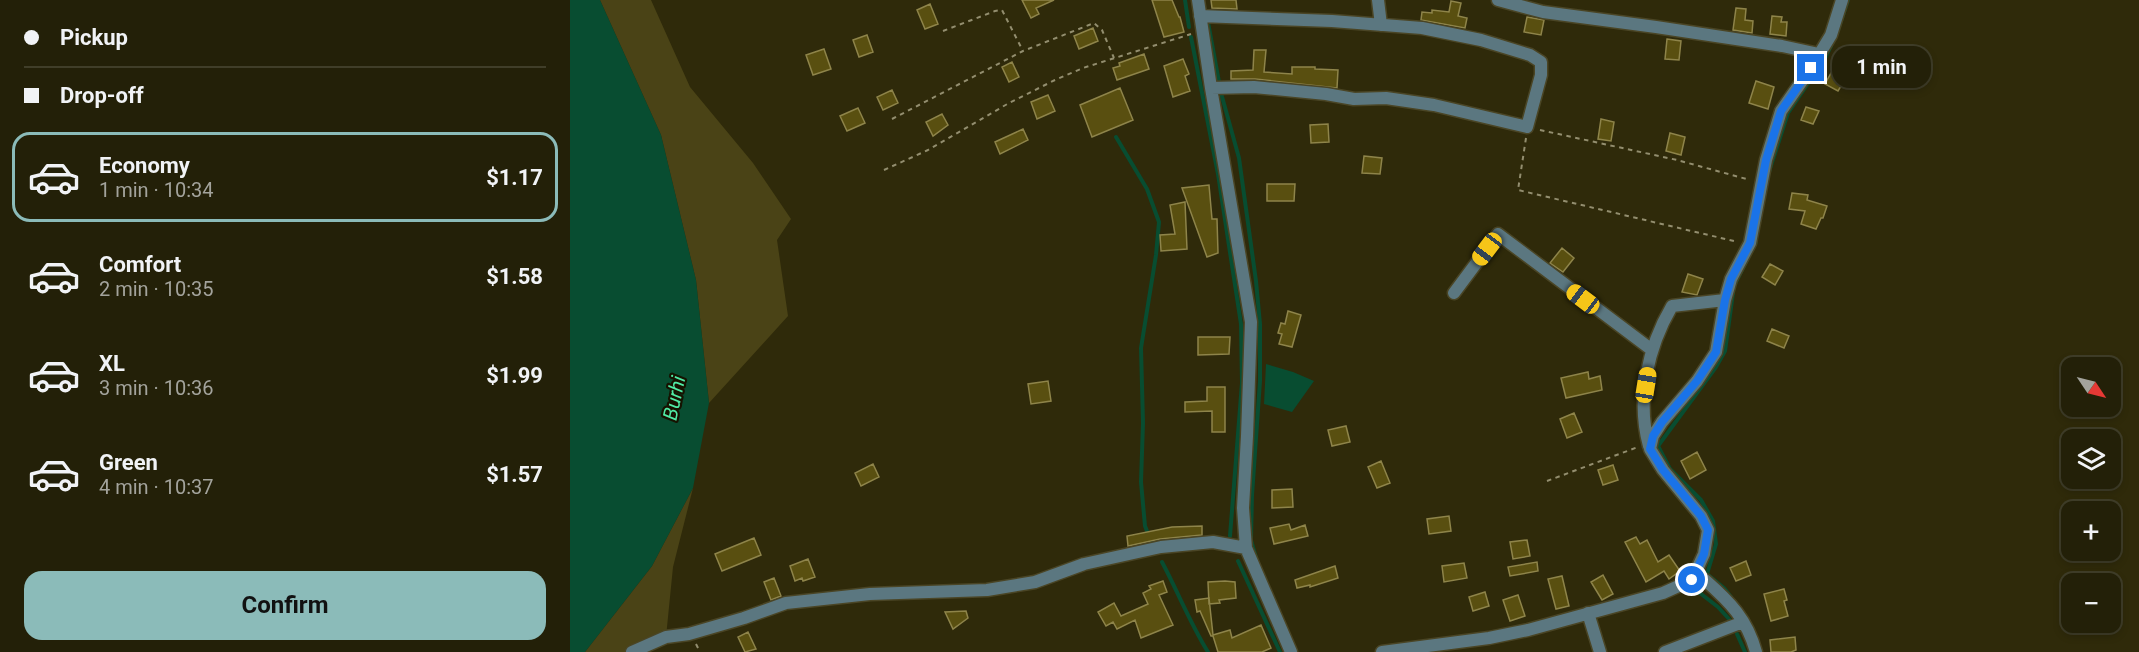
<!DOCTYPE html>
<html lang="en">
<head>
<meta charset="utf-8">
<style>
	:root { --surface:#232008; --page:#2b2812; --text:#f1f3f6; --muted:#a3a39c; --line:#403e29; --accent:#8bbbb9 }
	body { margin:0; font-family:Roboto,sans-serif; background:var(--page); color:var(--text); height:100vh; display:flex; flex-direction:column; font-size:22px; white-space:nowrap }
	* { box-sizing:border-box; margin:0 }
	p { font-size:20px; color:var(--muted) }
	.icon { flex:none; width:33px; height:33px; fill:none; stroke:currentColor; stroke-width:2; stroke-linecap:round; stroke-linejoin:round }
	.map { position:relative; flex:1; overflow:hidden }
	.drawer { display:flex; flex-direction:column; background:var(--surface); width:570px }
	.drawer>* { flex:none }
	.banner { display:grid; align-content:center; height:132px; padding:0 24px; background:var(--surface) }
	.needle { width:39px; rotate:125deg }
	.fabs { position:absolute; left:1491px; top:357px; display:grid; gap:12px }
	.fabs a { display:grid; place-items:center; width:60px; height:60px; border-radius:12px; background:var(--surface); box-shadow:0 3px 9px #0003,0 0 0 2px var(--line); font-size:30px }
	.end { position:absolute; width:27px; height:27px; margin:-14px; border:8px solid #1a73e8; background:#fff; box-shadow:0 0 0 3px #fff }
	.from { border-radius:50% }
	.bubble { position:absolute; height:42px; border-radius:18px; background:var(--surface); box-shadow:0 3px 9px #0003,0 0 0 2px var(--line); font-size:20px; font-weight:700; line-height:42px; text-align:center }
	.car { position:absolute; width:18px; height:36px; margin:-18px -9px; border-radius:8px; box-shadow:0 0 4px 2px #0007; background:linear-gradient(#f5c518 24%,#345 0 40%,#f5c518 0 76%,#345 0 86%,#f5c518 0) }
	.banner b { display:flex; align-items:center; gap:21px; height:57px; font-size:22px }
	.banner b+b { border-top:2px solid var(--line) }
	.banner i { width:15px; height:15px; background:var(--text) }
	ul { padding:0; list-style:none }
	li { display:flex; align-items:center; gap:18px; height:90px; margin:0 12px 9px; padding:0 12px; border:3px solid transparent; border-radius:18px }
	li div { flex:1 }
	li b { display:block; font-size:22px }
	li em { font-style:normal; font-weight:700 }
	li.current { border-color:var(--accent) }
	li>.icon { width:54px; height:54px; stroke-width:1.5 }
	.button { display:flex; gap:12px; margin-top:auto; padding:12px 24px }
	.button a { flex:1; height:69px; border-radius:18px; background:var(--accent); color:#111; font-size:24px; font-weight:700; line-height:69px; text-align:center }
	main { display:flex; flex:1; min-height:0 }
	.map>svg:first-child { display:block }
</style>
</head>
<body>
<main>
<section class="drawer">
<div class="banner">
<b><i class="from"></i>Pickup</b>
<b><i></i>Drop-off</b>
</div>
<ul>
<li class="current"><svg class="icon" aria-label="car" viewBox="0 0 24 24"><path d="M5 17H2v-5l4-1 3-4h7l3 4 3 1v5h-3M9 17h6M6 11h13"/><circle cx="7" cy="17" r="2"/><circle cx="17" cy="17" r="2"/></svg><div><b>Economy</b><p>1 min · 10:34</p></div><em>$1.17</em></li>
<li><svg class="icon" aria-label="car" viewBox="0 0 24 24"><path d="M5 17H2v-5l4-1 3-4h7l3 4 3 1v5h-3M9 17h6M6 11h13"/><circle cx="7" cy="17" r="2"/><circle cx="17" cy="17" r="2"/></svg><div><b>Comfort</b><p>2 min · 10:35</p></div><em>$1.58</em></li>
<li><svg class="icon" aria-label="car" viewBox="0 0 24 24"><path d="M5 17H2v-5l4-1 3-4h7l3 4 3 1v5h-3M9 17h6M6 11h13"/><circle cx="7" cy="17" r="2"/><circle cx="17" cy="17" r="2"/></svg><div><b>XL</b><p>3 min · 10:36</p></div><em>$1.99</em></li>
<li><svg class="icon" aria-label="car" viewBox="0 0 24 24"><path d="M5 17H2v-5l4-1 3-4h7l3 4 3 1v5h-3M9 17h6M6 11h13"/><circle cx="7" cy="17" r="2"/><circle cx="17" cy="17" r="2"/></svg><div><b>Green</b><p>4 min · 10:37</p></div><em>$1.57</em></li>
</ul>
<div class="button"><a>Confirm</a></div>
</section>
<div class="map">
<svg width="1569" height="652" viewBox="0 0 1569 652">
	<rect width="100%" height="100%" fill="#2f2a0a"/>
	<!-- green -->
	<path fill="#4a4316" d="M30,0H81L120,87L183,163L221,219L207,240L218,316L139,403L126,280L91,135Z
		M123,488L103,567L96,637L62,652H15L82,566Z"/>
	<!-- water -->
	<path fill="#084d31" d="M0,0H30L91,135L126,280L139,403L123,488L82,566L15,652H0Z
		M696,364L723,372L744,381L722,412L694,404Z"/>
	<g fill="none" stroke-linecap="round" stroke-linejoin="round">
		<!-- stream -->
		<path stroke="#084d31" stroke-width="4" d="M615,0L619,27
			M638,22L649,82
			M1267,33L1278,0
			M621,37L648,174L671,324L672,383L660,536
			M651,93L669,158L686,281L690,324V381L682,495L681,540L687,561
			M546,137L577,189L589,222L586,255L571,348L573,423L571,482L575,526L583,546
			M1199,172L1218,113L1254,60L1261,46
			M668,561L710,652
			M592,562C608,592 620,623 638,652
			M1126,590L1148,607L1160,620
			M1161,597L1154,588L1137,574L1146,544L1143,521L1131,500L1100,469L1088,446L1146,367L1155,351L1164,286L1186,242
			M1175,615L1183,629
			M1167,634L1175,652"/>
	</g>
	<!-- building -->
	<path fill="#594f10" stroke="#8e844a" stroke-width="1.5" d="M452,0H484L466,8L469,14L461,18Z
		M582,0H602L609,17H610L614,32L594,37Z
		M641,0H666L667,9L642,8Z
		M881,1L891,3L888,16L897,18L895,28L851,20L852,12L862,13V10L879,12Z
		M360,4L368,24L355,29L347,10Z
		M1166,8L1176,9L1175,20L1183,21L1182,33L1163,30Z
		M1202,16L1212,17L1211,22H1217L1216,36L1200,34Z
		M957,17L974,20L971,35L954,32Z
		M523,28L528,41L509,49L504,36Z
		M297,35L303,52L289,57L283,40Z
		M1097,39L1111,41L1109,60L1095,59Z
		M254,49L261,69L243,75L236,55Z
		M684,50H696L694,72L722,74V67H745V69L768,70L767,88L685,79H661V71L683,70Z
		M574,54L579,69L547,80L543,68L550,66L549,63Z
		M613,59L619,74L615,76L620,91L603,97L594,66Z
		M442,62L449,77L439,82L432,67Z
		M1261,73L1274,81L1268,91L1255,84Z
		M1186,81L1204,87L1198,109L1179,103Z
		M550,88L563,120L522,137L510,105Z
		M322,90L328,103L313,110L307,97Z
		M478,95L485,111L467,119L461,102Z
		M1236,107L1249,111L1243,124L1231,120Z
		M288,108L295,123L277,131L270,116Z
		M372,114L378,125L363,136L356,122Z
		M1031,119L1044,122L1041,141L1028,139Z
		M758,124L759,142L741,143L740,125Z
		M453,129L458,140L430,154L425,142Z
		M1100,133L1115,137L1111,155L1096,151Z
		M794,156L812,158L810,174L792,173Z
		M697,184H725L724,201H697Z
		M639,185L642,219H647L648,253L637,257L612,188Z
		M1222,193L1238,195L1237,200L1257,206L1253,218H1251L1246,229L1231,224L1235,211L1219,209Z
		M615,202L617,249L591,251L590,235L605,234L600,205Z
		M992,248L1004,258L993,272L980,263Z
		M1200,264L1213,271L1205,285L1192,277Z
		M1118,274L1133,279L1127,295L1112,292Z
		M718,311L731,315L722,347L709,344L712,334L708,333L711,323L715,324Z
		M1202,329L1219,336L1214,348L1197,341Z
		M628,337H660L659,354L628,355Z
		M1018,372L1019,379L1030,376L1032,390L996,398L991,378Z
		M478,381L481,401L461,404L458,384Z
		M637,387H655V432H642V411L615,412V402L637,401Z
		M1004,413L1012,432L997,438L990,419Z
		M776,426L780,442L762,446L758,430Z
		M1127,452L1136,470L1120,479L1111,461Z
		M811,461L820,483L807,488L798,467Z
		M303,464L309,477L291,486L285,473Z
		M1043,465L1048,480L1033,485L1028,470Z
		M722,489L723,507L702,508V490Z
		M879,516L881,531L859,534L857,519Z
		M719,524L721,530L735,525L738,536L704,544L700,528Z
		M632,526V535L590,539L558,546L557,536L602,527Z
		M1066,537L1070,544L1077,540L1088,562L1099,555L1110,571L1099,579L1094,571L1076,582L1055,542Z
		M184,538L191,555L152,571L145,554Z
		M957,540L960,556L943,559L940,542Z
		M238,559L245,577L233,581L232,578L225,581L220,566Z
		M1176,561L1181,575L1166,581L1160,568Z
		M967,562L968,571L940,576L938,567Z
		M894,563L897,578L874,582L872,566Z
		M765,566L768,578L740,587V585L727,588L725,580Z
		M1033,575L1043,594L1032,600L1021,582Z
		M992,576L999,606L986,609L978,579Z
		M204,578L211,596L201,600L194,582Z
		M593,581L597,592L589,595L603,625L571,638L565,620L547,629L543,622L536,626L528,612L544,603L551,616L578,604L573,593L581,589L579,586Z
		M655,581L665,582L666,598L649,600L650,603L639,604L638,582Z
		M1214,589L1217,600L1214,601L1218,616L1201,621L1194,594Z
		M915,592L919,606L903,611L899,597Z
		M948,595L955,616L940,621L933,600Z
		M639,598L643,635L660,630L662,638L691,625L701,648L692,652H648L643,636H641L630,611L627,612L625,600Z
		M396,611L398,618L383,629L375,612Z
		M178,632L186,649L175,652L168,637Z
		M1225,637L1226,650L1221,652H1201L1200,640Z"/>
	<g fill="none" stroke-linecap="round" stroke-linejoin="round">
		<defs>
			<path id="minor" d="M628,0L641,88L681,322L677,436L673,508L676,548L721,652
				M808,0L811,25
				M928,0L973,12L1086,27L1212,46L1249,54
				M630,16L762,21L852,28L911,40L960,55L971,62V75L957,127L864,105L816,98L784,99L756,94L684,87L641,88
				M884,293L928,234L1082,350
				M1079,446C1066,399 1078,347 1102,306L1155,300
				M1122,580L1134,554L1138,530L1131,516L1093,470L1080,449L1083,436L1092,422L1127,381L1146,352L1155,300L1161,279L1180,243L1196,160L1211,111L1241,68L1261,35L1272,0
				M1018,613L1030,652
				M62,652L96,637L119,634L174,618L216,603L300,594L417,590L465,582L514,564L591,547L643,542L676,548
				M812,652L919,638L958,630L1093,593L1122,580H1135C1160,602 1177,619 1186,652
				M1095,652L1173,622"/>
		</defs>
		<!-- minor casing -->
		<use href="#minor" stroke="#4a4525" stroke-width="15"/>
		<!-- path -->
		<path stroke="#938e6f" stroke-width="2" stroke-dasharray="4.5 4.5" stroke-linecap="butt" d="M373,31L425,11L432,10L453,51
			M322,119L453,51L524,23L532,30L544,58
			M970,130L1107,160L1180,180
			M956,138L948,190L1168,242
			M314,170L358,150L439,103L485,80L513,68L621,34
			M977,481L1068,447
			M126,644L130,652"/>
		<!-- minor -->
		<use href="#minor" stroke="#5b7780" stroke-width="12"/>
	</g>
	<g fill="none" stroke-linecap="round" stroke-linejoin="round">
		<!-- route -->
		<path stroke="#1a73e8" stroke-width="8" d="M1122,580L1134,554L1138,530L1131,516L1093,470L1080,449L1083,436L1092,422L1127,381L1146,352L1155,300L1161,279L1180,243L1196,160L1211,111L1241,68"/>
	</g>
	<g text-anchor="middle" stroke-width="4.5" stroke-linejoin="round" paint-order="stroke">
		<!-- water labels -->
		<g font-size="20" font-style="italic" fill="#50eba5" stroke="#161200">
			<text transform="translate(104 398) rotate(-78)" y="7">Burhi</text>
		</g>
	</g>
</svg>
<div class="fabs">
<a><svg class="needle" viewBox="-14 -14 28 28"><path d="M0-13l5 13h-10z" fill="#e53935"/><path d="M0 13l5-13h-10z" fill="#a3a39c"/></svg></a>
<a><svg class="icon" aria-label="layers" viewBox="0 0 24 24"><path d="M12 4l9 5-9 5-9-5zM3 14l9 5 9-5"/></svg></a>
<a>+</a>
<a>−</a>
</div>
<i class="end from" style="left:1122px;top:580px"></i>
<i class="end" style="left:1241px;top:68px"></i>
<div class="bubble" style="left:1262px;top:46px;width:99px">1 min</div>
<i class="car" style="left:917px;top:249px;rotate:217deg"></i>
<i class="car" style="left:1013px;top:299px;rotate:307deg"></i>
<i class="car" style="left:1076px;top:385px;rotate:9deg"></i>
</div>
</main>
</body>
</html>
